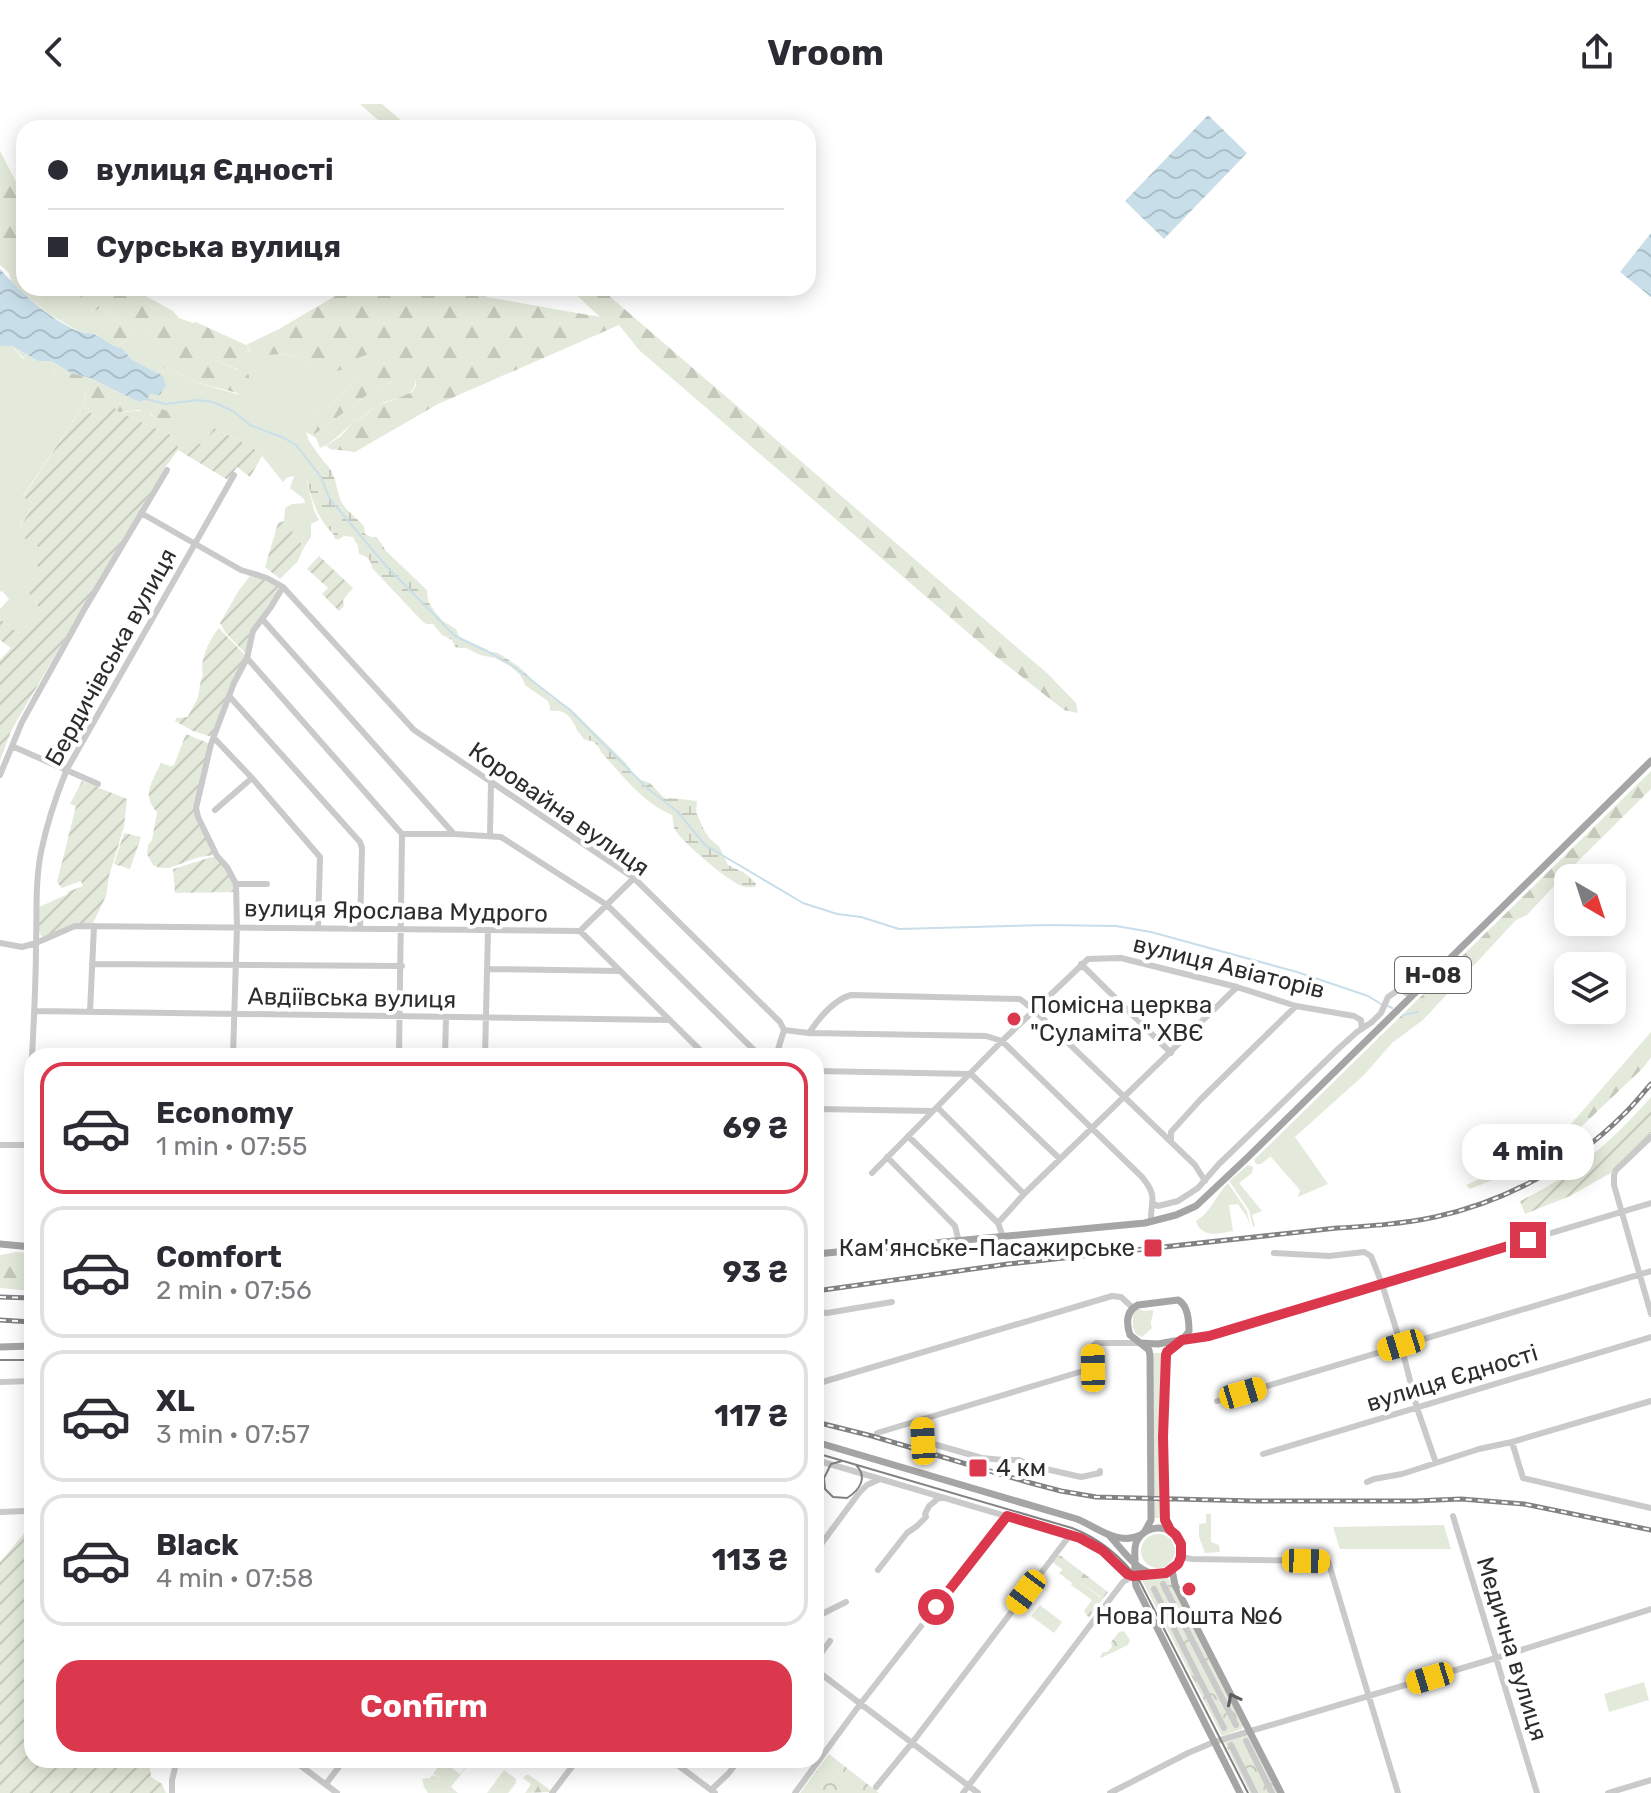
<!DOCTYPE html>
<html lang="en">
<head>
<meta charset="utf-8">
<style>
	:root { --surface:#fff; --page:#f2f2f3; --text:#2b2b33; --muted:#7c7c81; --line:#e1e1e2; --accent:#db384e }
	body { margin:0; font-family:Rubik,sans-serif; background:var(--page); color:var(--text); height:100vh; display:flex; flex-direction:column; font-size:30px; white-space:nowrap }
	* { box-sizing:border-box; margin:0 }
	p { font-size:26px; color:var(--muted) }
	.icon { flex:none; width:44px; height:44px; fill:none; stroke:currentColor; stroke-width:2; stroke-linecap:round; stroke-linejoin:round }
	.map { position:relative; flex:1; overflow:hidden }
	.details { position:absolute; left:24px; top:944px; width:800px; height:720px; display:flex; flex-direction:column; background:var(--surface); border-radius:24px; box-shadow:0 4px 20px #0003 }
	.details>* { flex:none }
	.guide { position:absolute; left:16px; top:16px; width:800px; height:176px; border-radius:24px; box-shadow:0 4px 20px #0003; display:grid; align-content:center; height:176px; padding:0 32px; background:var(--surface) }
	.needle { width:52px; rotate:141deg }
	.fabs { position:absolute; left:1554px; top:760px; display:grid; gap:16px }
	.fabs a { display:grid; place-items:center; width:72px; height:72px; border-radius:16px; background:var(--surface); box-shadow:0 4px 20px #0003; font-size:40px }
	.end { position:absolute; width:36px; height:36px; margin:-18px; border:10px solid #db384e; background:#fff; box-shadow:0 0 0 4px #fff }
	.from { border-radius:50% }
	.bubble { position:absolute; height:56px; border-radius:24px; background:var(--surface); box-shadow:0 4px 20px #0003; font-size:26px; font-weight:700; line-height:56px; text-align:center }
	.car { position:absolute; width:24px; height:48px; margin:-24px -12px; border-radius:10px; box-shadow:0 0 6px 2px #0007; background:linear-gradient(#f5c518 24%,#345 0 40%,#f5c518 0 76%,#345 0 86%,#f5c518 0) }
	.guide b { display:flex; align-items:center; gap:28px; height:76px; font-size:30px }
	.guide b+b { border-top:2px solid var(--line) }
	.guide i { width:20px; height:20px; background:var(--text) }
	ul { padding:14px 0 0; list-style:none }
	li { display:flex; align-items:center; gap:24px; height:132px; margin:0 16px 12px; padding:0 16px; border:4px solid var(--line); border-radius:24px }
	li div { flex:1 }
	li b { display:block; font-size:30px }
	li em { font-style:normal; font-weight:700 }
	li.current { border-color:var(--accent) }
	li>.icon { width:72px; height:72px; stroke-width:1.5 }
	.button { display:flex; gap:16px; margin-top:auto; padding:16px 32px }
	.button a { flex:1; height:92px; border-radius:24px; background:var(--accent); color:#fff; font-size:32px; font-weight:700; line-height:92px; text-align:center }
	header { display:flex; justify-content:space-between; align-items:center; height:104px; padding:0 32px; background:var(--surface); font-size:36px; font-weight:700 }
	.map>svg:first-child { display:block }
</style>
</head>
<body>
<header><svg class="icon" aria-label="back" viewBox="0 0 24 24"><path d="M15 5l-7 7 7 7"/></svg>Vroom<svg class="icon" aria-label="share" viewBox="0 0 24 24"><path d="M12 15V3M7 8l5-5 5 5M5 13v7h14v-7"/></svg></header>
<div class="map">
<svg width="1651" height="1689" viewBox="0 0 1651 1689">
	<defs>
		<pattern id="forest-firs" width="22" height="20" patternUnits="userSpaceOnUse" patternTransform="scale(2)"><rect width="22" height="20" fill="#e4eadb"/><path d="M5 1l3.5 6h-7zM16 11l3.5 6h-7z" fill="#c4c9bc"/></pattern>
		<pattern id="wetland-marsh" width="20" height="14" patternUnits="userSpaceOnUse" patternTransform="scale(2)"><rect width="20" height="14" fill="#e4eadb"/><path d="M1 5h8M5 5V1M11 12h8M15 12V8" fill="none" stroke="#c4c9bc"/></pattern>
		<pattern id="park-crowns" width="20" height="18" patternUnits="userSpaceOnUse" patternTransform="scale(2)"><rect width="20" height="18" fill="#e4eadb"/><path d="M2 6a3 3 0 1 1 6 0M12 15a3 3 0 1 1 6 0" fill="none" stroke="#c4c9bc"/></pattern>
		<pattern id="garden-furrows" width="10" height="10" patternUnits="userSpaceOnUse" patternTransform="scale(2)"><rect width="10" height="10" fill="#e4eadb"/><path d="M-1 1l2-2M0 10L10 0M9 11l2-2" fill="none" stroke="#c4c9bc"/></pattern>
		<pattern id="water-waves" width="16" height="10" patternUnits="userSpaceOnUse" patternTransform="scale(2)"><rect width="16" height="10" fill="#c8dee9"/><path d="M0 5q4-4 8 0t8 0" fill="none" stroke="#acbfc8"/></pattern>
	</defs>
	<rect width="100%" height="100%" fill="#fff"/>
	<!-- grass -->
	<path fill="#e4eadb" d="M0,156L24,162V166L17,168V176L24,180V184H71L83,195L82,203L94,208L101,203L118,213L112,242L96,230L78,227L49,210L22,189L11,178L9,169L0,161Z
		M113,184H131L164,202L157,206L139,194L120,190Z
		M141,223L149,225C155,237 162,241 174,246L170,252L166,265L179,269L191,277L240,291L239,266L200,250L251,248L246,241L279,225L269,240L280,250L300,252L307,264L386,235L366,251L375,249L374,260L355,274L348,285L338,295L312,313L315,330L375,285L395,276L415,274C417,296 391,294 377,301C375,302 368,308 367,310C362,314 356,316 351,320C341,329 333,339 320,344L316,334L306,328L309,337L324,358L312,373L306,374L314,406L319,416L311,420V433L304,443L284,417L285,404L292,400L305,399L304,395L290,384L294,372L288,373L283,378L262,352L252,343L214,324L203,343L186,336L179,346L173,332L119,308C134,307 146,304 157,316L161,305L155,294L150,290L162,271L132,256L122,244L117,243Z
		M0,242H12L22,254L53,265L57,277L82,281L86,286L83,302L23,392L34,400L20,422L40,444V464L35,496L39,506L19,530L0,515V505L9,495L2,487L0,488Z
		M1295,1033L1328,1080L1298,1093L1300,1086L1270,1052Z
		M1248,1061L1253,1063L1252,1069L1239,1079L1262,1107L1252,1111L1255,1122L1253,1123L1249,1106L1229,1077Z
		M1228,1079L1247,1107L1250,1122L1247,1113L1238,1100L1229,1101L1233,1127C1218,1130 1201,1134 1196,1117C1210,1109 1216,1091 1228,1079Z
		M1138,1204L1143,1207L1153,1206C1154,1213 1149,1216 1152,1224L1142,1233L1136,1230L1133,1223V1208Z
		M1153,1249H1162L1160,1331L1162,1414H1153Z
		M1206,1410H1211V1438L1219,1441L1220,1448L1205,1449L1199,1433V1420L1206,1419Z
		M1444,1421L1451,1445H1340L1333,1423Z
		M1141 1447a17 17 0 1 1 34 0a17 17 0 1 1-34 0Z
		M1063,1465L1101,1494L1087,1512L1084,1507L1092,1496L1071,1481L1072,1479L1059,1469Z
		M1040,1501L1062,1518L1054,1529L1031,1512Z
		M1644,1578L1649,1596L1609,1608L1604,1590Z
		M443,1656H458L452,1664L460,1670L468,1660L463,1656L469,1658L472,1656L451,1683L458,1689H428L424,1683L422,1675L430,1674L432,1671L441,1674L433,1670Z
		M504,1666L516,1675V1679L508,1689H487Z"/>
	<!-- forest -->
	<path fill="url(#forest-firs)" d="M360,0H382L410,24H387Z
		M0,47L24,93V162L2,158L0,156Z
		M71,184H113L120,190L139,194L157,206L164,202L173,207L179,214L193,219L196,218L246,241L256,259L247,263L208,253L249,271V285L245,297L240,291L237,289L191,277L179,269L166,265L160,260L162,254L170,252L174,246C161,241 155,237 149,225L141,223L117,243L112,242V233L109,230V221L117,217L118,213L101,203L94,208L81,203L83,195Z
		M349,184H476L487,193L600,213L569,184H600L1048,570L1076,599L1078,609L1064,606L994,551L639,246L619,221L438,300L355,348L330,345L326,342L341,332L352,319L365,312L376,301L394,296L412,288L416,281L415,275L395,276L375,285L315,330L309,327L312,313L338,295L348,285L355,274L373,260L375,250L366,251L355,255L344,265L330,269L315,262L307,264L300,252L280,250L267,251L269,240L279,225Z
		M12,242L38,257H51L71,269L90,274L139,298L150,290L155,294L161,305L171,308L175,315L174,321L164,323L151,310L143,312L140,306L119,308L98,315L83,302L86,287L82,281L69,279L63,285L57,277L53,265L46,268C32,261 22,254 12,242Z
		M1651,667V685L1570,765L1527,811L1516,816L1423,916L1392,939L1364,971L1295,1033L1261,1060H1256L1254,1056Z
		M1651,928V953L1644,963L1562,1041L1505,1071L1470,1085L1466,1081L1504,1064L1571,1020Z
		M16,1148L32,1149V1187L0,1184V1151Z
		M1057,1451L1061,1452L1108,1488L1089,1513L1087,1512L1101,1493L1052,1458Z
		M526,1671H529L549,1685L550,1688L525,1689L531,1680L523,1674Z"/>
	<!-- wetland -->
	<path fill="url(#wetland-marsh)" d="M324,358C339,371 334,387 344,402C349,409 358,415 364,422L365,430L371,433H377L386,447L427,486L428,497L435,508L443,517L456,525L459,532L467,538L487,547L498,549L518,562L551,593L570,604L625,658C630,664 633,670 638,676C653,676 656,688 666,695L672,694L697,697L696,708L704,726L710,735L719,742L728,761L743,768L756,779L755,783C749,783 748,784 742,782C728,777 680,737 674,724C673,720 673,715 672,711C642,698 622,671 601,648C597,639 594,637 585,636C572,623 573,604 551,607L548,597L526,582L520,571L510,562L495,554L480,551L466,544H456L452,536L442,531L433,520H426L422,517L372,464C371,455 367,452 359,450L358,442L353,433L344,432L338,436L334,434V431C315,411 313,398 306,373H312Z"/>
	<!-- park -->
	<path fill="url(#park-crowns)" d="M1147,1473L1168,1474L1243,1620L1242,1625L1222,1632L1142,1476Z
		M1124,1527L1130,1536L1128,1541L1101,1554L1100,1553L1103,1548H1107L1112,1543L1111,1538L1119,1528Z
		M1248,1631L1277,1689H1250L1224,1638Z
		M829,1650L879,1689H800Z"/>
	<!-- garden -->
	<path fill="url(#garden-furrows)" d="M83,302L98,315L107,312L112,302L119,308L173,332L179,345L186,336L190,334L203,342L214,324L252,343L262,352L250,373L237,363L228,376L178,346L164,365L11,627L0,657V556L11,544L0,536V515L19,530L39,505L35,496L25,484L40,464L34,460L40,444L20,431L23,425L20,423L34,400L23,393Z
		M284,417L304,443L298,457L280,475L265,463L278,419Z
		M319,452L353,484L343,496L344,502L339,507L322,490L328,484L307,465Z
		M250,472L266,475L278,483L279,486L270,503L255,521L247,551L225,528L220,519L239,486Z
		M219,524L246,552L212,633L193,627L175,617L176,614L188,613C190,607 194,602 197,596C200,588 199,579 203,571C199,556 210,534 219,524Z
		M186,630L210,640L195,701L215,751L199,753L169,764H160L153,761L147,750L148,741L152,736L157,708C141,691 152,678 161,659L170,662L174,661Z
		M82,677L127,695L124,723L109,772L106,792L93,819L42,833L39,828V803L68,790L67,788L83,782L81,777L62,784L57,778L76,702L70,700Z
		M124,729L141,733L130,765L114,760Z
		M212,753L217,754C226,764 235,774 234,788L175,789L173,765Z
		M1651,993V1029L1609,1070L1570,1092L1525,1110L1520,1097C1572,1073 1613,1036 1651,993Z
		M32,1420V1656H149L151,1673L162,1680L166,1689H0V1458Z"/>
	<!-- water -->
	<path fill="url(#water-waves)" d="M1208,11L1247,49L1164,135L1125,97Z
		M1651,129V193L1620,168Z
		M0,165C21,189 46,212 75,226C81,229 88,228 94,230C105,234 108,242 122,244L132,256L162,271L166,281L160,291L150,290L146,295L139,298L90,274L71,269L51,257H38L12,242H0Z"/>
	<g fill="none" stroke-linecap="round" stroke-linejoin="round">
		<!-- stream -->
		<path stroke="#c8dee9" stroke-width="2" d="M146,295L165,300L198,296L213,298L233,307L250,321L284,334L296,341L321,373L329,394L387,463L455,532L487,547L513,562L570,606L648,685L677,707L705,741L803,799L837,810L861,813L899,825L1048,821L1116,822L1151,828L1297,868L1368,892L1381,900
			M1388,902L1392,904
			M1403,911L1418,908"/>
		<!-- minor -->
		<path stroke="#cacaca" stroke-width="6" d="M141,409L241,466L267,474L283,483L414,626L634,774L780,918L784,926L809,929L986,932L1002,937L1142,1073C1159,1094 1150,1096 1151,1118
			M263,516L454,730L501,733L607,801L760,952
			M247,554L402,730L399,952
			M230,593L360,738L362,744L360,825
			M214,634L252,674L320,753L318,824
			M12,642L98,680
			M0,671L22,618L84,506L167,366
			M215,706L252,674
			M402,730H454
			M490,731L491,678
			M236,780H267
			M580,827L634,774
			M0,839L22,843L36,839L75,822L580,827L706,952
			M92,860L402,862
			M1081,860L1171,949
			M487,865L620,867
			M34,907L670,916
			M90,908L94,822
			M809,929C819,914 833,896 851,891L1020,895L1035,907L1195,1061L1205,1077
			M32,952C34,915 36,878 36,841C37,810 35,779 41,748C47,719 56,692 67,665L234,371
			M233,952L237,823L236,780L227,763L217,752L198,713L196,704L211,640L234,579L247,554L253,527L271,503L283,483
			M445,952L446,914
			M485,952L488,826
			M776,952L784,926
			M816,967L971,970L1060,1055
			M937,1003L1024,1090
			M816,1005L931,1007
			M908,1032L998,1119L1003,1133
			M1651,1033L1616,1066L1614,1071V1081L1651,1210
			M1171,1037V1028L1201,995L1296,902
			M0,1041H32
			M31,1041L32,1015
			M887,1053L955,1122L959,1138
			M872,1069L1002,937L1088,855L1121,854L1237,883L1296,902L1354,912L1361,916L1362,925
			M1154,1100L1158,1102L1178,1097L1198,1084L1219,1060L1337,946L1357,928L1372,918L1381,909L1388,893L1400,885L1411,892
			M998,1119L1024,1090L1237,883
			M1274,1149L1329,1152L1364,1148L1371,1152L1382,1180L1401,1241L1417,1304L1436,1359
			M816,1208L827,1209L892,1198
			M1182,1236L1209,1232L1651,1099
			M0,1278L32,1277
			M816,1280L1112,1192L1121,1193L1133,1204
			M1217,1297L1651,1167
			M922,1316L923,1337L982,1354L1004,1356H1019L1037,1363L1081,1373L1100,1369V1367
			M877,1329L1093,1264L1092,1243L1096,1239H1138
			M1512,1338L1523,1374L1651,1404
			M1263,1350L1651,1233
			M816,1356L1080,1434L1102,1446L1127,1470L1133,1472L1152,1470
			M1367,1378L1374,1375L1402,1370L1479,1345L1512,1338L1651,1297
			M0,1408L26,1407
			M1453,1412L1537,1689
			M816,1447L859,1389L867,1381L880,1375
			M1181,1453L1192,1455L1328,1457L1398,1689
			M878,1466L907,1429L917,1422L926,1413L925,1410L929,1402L940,1393
			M1163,1480L1236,1621
			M1154,1485L1224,1624
			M816,1513L846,1498
			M816,1556L830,1537
			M816,1566L978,1689
			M1246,1637L1272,1689
			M1231,1641L1255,1689
			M293,1656L337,1689
			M671,1656L715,1689
			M326,1680L344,1656
			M876,1683L912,1639L1070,1431
			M711,1686L728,1670L739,1656
			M172,1689V1676L177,1656
			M552,1689L577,1656
			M795,1689L861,1599L1007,1412
			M963,1689L1123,1478L1133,1472
			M1110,1689L1188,1649L1214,1638L1496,1554L1651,1505
			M1608,1689L1651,1676"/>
		<!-- major -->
		<path stroke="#a5a5a5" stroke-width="7" d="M0,1140L32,1143
			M816,1150L1145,1119L1176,1111L1196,1102L1247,1054L1651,657
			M1141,1239L1158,1240L1180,1236
			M0,1243L32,1242
			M816,1338L1077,1415C1099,1424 1117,1442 1141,1431
			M1145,1427L1151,1416L1150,1252L1149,1246L1130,1231C1126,1219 1126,1207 1138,1201L1178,1196C1188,1201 1189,1216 1189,1227C1182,1239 1168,1242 1165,1257L1163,1333L1165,1409V1416L1170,1426
			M1109,1431C1124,1447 1143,1479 1168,1468C1175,1465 1181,1458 1182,1449C1185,1422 1146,1414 1136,1439C1134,1445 1135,1451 1135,1457C1135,1466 1134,1473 1136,1482L1240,1689
			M1172,1466L1175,1481L1281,1689"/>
		<!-- tram -->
		<path stroke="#828282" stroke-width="2" d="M0,1256H32
			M816,1349L1072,1424C1101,1435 1122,1453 1140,1478L1248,1689
			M842,1357L831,1360L824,1374L825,1385L833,1393L847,1394C860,1386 868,1373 856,1361"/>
		<defs>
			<path id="rail" d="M816,1187L1008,1160L1337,1124C1370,1122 1402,1120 1435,1113C1504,1098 1572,1062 1622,1012C1633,1002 1642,990 1651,980
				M0,1193L32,1194
				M0,1216L32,1218
				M816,1318L872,1332L1027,1378L1061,1387L1096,1393L1255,1397H1415L1461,1395L1524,1400L1651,1426"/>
		</defs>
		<!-- rail casing -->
		<use href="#rail" stroke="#828282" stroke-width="5"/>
		<!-- rail -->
		<use href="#rail" stroke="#fff" stroke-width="2" stroke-dasharray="6" stroke-linecap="butt"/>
	</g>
	<!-- one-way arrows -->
	<defs><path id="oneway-chevron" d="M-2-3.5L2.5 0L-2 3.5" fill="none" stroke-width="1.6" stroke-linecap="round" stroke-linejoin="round" transform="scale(2)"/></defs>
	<use stroke="#5d5d5d" href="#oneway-chevron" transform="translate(1233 1595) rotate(-117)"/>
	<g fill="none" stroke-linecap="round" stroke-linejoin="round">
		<!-- route -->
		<path stroke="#db384e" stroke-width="10" d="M936,1503L1007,1412L1080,1434L1102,1446L1127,1470L1133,1472L1166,1469L1178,1460L1181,1453V1440L1176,1431L1170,1426L1165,1416L1163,1333L1166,1251L1167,1248L1182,1236L1209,1232L1528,1136"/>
	</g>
	<!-- markers -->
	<g fill="#db384e" stroke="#fff" stroke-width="3">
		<circle cx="1014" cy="915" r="8"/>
		<rect x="1143" y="1134" width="20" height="20" rx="4"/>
		<rect x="968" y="1354" width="20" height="20" rx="4"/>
		<circle cx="1189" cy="1485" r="8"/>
	</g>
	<g text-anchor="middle" stroke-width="8" stroke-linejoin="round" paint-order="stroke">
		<!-- shield labels -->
		<rect fill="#fff" stroke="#6c6c6c" stroke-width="2" x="1395" y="853" width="76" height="36" rx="6"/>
		<g font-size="22" font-weight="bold" fill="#2d2d2d">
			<text x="1433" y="879">Н-08</text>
		</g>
		<!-- street labels -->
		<g font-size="24" fill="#2d2d2d" stroke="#fff">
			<text transform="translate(111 553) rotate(-61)" y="8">Бердичівська вулиця</text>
			<text transform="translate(559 705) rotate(35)" y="8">Коровайна вулиця</text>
			<text transform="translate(396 807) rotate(1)" y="8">вулиця Ярослава Мудрого</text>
			<text transform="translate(1229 863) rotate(14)" y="8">вулиця Авіаторів</text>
			<text transform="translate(352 894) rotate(1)" y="8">Авдіївська вулиця</text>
			<text transform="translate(1452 1274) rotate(-17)" y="8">вулиця Єдності</text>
			<text transform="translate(1512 1545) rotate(73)" y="8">Медична вулиця</text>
		</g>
		<!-- poi labels -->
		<g font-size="24" fill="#2d2d2d" stroke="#fff" text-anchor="start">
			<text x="1030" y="909">Помісна церква<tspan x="1030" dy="28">"Суламіта" ХВЄ</tspan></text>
			<text x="1135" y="1152" text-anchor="end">Кам'янське-Пасажирське</text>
			<text x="996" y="1372">4 км</text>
			<text x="1189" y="1520" text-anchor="middle">Нова Пошта №6</text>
		</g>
	</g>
</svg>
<div class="fabs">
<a><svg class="needle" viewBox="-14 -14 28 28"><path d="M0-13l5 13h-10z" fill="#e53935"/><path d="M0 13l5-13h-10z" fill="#7c7c81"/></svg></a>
<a><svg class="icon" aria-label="layers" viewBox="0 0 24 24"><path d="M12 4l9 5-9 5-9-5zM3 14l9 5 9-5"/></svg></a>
</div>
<i class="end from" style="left:936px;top:1503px"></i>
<i class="end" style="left:1528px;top:1136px"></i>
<div class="bubble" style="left:1462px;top:1020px;width:132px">4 min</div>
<i class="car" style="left:1401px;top:1241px;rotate:253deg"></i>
<i class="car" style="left:1093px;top:1264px;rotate:359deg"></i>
<i class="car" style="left:1243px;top:1289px;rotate:73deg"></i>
<i class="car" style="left:923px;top:1337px;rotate:357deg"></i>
<i class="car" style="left:1306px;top:1457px;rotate:91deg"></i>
<i class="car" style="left:1026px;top:1488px;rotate:217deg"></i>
<i class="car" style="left:1430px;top:1574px;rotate:253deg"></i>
<div class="guide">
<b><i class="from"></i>вулиця Єдності</b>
<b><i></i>Сурська вулиця</b>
</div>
<section class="details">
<ul>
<li class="current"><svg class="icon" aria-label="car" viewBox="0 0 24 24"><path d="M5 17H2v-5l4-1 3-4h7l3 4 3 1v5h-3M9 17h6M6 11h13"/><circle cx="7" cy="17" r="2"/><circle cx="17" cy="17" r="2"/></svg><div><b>Economy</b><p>1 min · 07:55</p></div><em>69 ₴</em></li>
<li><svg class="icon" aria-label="car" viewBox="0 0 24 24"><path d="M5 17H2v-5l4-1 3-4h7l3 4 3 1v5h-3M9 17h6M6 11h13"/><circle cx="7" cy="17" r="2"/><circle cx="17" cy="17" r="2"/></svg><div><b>Comfort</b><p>2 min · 07:56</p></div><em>93 ₴</em></li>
<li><svg class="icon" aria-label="car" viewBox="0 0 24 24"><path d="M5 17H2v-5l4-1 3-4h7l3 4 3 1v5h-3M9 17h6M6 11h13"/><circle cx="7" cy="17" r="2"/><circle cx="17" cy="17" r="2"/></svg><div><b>XL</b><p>3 min · 07:57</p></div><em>117 ₴</em></li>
<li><svg class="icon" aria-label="car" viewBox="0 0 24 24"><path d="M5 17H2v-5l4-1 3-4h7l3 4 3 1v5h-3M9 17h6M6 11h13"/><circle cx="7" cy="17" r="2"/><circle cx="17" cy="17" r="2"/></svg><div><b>Black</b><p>4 min · 07:58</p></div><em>113 ₴</em></li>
</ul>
<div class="button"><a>Confirm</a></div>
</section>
</div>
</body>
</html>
